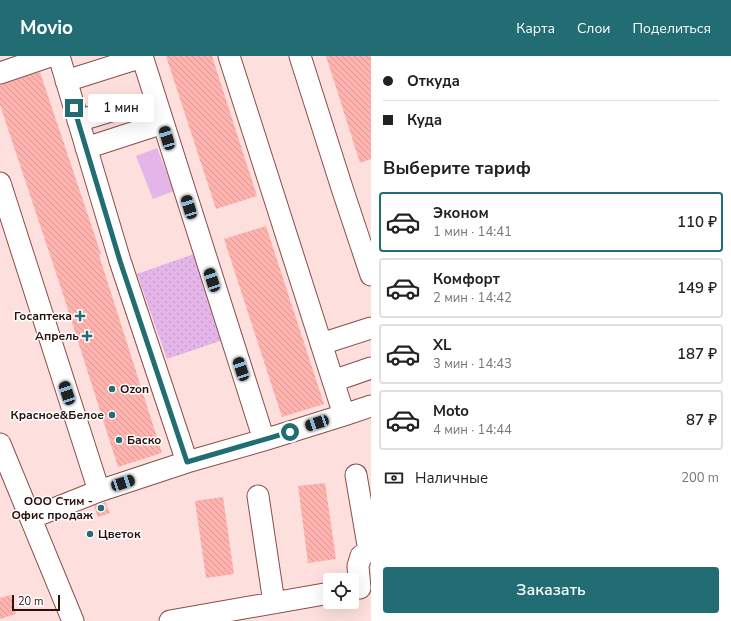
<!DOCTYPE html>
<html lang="ru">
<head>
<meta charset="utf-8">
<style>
	:root { --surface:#fff; --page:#f2f2f2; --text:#222; --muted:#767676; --line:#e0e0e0; --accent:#226d74 }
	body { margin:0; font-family:"Nunito Sans",sans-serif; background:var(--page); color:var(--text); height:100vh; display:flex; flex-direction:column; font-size:15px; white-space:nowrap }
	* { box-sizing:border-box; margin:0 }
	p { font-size:13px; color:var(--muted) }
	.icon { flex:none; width:22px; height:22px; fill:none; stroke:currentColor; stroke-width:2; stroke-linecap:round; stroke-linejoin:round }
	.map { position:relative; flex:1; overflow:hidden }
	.panel { display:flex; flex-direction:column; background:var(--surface); width:360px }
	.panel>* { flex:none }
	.banner { display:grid; align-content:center; height:88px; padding:0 12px; background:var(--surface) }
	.buttons { position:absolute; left:323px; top:517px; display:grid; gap:8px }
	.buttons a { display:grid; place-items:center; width:36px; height:36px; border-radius:4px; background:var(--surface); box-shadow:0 4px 16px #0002; font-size:20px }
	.scale { position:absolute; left:12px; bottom:10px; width:48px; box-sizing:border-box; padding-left:4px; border:2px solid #2b1211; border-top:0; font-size:11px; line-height:14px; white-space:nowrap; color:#2b1211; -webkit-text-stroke:3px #fff; paint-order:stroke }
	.end { position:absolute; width:18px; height:18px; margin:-9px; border:5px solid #226d74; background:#fff; box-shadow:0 0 0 2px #fff }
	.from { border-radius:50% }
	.bubble { position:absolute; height:28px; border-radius:4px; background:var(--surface); box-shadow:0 4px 16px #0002; font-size:13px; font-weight:600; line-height:28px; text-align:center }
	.car { position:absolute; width:12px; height:24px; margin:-12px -6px; border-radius:5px; box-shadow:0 0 3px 1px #0007; background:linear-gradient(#222 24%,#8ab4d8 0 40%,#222 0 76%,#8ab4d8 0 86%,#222 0) }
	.banner b { display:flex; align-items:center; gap:14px; height:38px; font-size:15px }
	.banner b+b { border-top:1px solid var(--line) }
	.banner i { width:10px; height:10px; background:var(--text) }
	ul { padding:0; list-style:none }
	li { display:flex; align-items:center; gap:12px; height:60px; margin:0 8px 6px; padding:0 4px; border:2px solid var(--line); border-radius:4px }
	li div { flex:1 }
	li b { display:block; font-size:15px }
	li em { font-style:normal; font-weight:600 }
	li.current { border-color:var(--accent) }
	li>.icon { width:36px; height:36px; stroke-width:1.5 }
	h2 { padding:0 12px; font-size:18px; line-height:48px }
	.pay { display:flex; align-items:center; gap:10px; height:44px; padding:0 12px; font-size:15px }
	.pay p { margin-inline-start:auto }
	.primary-button { display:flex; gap:8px; margin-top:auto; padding:8px 12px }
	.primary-button a { flex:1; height:46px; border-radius:4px; background:var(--accent); color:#fff; font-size:16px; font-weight:600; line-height:46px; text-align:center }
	header { display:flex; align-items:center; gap:24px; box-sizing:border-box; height:56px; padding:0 20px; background:var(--accent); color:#fff }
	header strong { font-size:19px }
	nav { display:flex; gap:22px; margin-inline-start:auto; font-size:14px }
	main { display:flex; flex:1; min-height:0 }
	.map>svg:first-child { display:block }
</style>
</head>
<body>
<header>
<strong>Movio</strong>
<nav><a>Карта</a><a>Слои</a><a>Поделиться</a></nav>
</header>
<main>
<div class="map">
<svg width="371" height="565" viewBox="0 0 371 565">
	<defs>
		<pattern id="grass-dots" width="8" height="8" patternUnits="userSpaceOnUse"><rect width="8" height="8" fill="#e4b5e9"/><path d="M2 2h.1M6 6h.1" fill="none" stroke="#c49bc7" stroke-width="1.8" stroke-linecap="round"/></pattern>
		<pattern id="building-back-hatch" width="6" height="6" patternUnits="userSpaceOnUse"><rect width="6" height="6" fill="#feb3af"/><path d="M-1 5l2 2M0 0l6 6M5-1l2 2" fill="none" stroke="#da9996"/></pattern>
	</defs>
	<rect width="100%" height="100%" fill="#fde0dd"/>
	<!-- grass -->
	<path fill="url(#grass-dots)" d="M194,198L223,284L167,303L137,218Z"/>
	<!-- garden -->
	<path fill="#e4b5e9" d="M157,92L174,135L153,143L136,100Z"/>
	<!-- building -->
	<path fill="url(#building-back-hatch)" d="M166,0H212L257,140L216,153Z
		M326,0H371V103L360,107Z
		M40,16L101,198L99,199L162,397L118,411L62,235L0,49V29Z
		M266,170L324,348L282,361L224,183Z
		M325,427L336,503L308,507L298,430Z
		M223,441L234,518L206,522L195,445Z
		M105,446L110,457L98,461L94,450Z
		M11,539L16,558L0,563V542Z"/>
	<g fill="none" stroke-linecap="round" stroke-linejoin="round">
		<defs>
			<path id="minor" d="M59,0L120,205L187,406
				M142,0L264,384
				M300,0L342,132L371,219
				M0,17L50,0
				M66,25L142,1
				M78,65L127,50
				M86,92L163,67
				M0,127L99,435
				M321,288L371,272
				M333,325L371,312
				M344,359L371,350
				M0,388L73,565
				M356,419L369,495
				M258,440L274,547
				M31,462L99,435L187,406L264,384L344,359L229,0
				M360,532L358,510L361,500L369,495L371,496
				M170,565L330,537"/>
		</defs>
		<!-- minor casing -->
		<use href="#minor" stroke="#8a4d4b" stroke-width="23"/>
		<!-- minor -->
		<use href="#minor" stroke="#fff" stroke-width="21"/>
	</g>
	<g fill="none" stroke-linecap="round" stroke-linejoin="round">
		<!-- route -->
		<path stroke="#226d74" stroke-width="5" d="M74,52L120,205L187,406L290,376"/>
	</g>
	<!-- markers -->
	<g fill="#226d74" stroke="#fff" stroke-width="1.5">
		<path d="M78 254h4v4h4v4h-4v4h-4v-4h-4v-4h4z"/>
		<path d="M85 274h4v4h4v4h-4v4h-4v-4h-4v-4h4z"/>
		<circle cx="112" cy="333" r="4"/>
		<circle cx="112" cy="359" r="4"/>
		<circle cx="119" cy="384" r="4"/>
		<circle cx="101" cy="452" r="4"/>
		<circle cx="90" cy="478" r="4"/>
	</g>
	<g text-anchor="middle" stroke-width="3" stroke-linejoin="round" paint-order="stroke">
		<!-- poi labels -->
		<g font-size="12" font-weight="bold" fill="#2b1211" stroke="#fff" text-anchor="end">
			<text x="72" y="264">Госаптека</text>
			<text x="79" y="284">Апрель</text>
			<text x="120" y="337" text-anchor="start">Ozon</text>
			<text x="104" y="363">Красное&amp;Белое</text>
			<text x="127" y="388" text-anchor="start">Баско</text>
			<text x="93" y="449">ООО Стим -<tspan x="93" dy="14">Офис продаж</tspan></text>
			<text x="98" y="482" text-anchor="start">Цветок</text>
		</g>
	</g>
</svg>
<div class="buttons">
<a><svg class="icon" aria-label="locate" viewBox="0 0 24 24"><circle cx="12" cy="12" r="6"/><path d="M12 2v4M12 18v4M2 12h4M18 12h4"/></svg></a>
</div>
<div class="scale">20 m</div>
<i class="end from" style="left:290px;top:376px"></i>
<i class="end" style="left:74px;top:52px"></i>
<div class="bubble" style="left:88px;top:38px;width:66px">1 мин</div>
<i class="car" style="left:167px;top:82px;rotate:343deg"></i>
<i class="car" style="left:189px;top:151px;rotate:343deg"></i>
<i class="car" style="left:212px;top:224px;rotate:342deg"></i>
<i class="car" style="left:241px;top:313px;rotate:342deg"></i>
<i class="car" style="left:67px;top:337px;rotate:342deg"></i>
<i class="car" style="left:317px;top:367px;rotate:252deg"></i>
<i class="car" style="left:123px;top:427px;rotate:72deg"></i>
</div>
<section class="panel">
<div class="banner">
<b><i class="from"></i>Откуда</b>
<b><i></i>Куда</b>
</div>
<h2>Выберите тариф</h2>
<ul>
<li class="current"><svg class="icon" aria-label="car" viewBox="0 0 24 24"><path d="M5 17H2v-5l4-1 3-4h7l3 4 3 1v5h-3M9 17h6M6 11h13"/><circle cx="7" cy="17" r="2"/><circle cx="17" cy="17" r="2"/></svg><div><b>Эконом</b><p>1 мин · 14:41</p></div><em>110 ₽</em></li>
<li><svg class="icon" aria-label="car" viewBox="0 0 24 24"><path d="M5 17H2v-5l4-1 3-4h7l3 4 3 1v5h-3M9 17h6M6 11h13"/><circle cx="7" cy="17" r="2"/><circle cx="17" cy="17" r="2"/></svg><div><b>Комфорт</b><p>2 мин · 14:42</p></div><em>149 ₽</em></li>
<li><svg class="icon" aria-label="car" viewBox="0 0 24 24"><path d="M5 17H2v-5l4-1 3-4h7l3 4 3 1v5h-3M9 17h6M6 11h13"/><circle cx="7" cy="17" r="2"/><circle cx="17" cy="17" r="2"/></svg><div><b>XL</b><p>3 мин · 14:43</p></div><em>187 ₽</em></li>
<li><svg class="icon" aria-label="car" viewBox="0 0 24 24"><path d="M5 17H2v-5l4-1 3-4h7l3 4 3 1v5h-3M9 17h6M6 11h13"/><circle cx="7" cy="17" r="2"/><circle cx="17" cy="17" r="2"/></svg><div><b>Moto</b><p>4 мин · 14:44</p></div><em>87 ₽</em></li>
</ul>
<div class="pay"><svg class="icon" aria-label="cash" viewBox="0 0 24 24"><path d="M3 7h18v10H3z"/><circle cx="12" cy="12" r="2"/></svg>Наличные<p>200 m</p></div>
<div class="primary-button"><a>Заказать</a></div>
</section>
</main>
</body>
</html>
